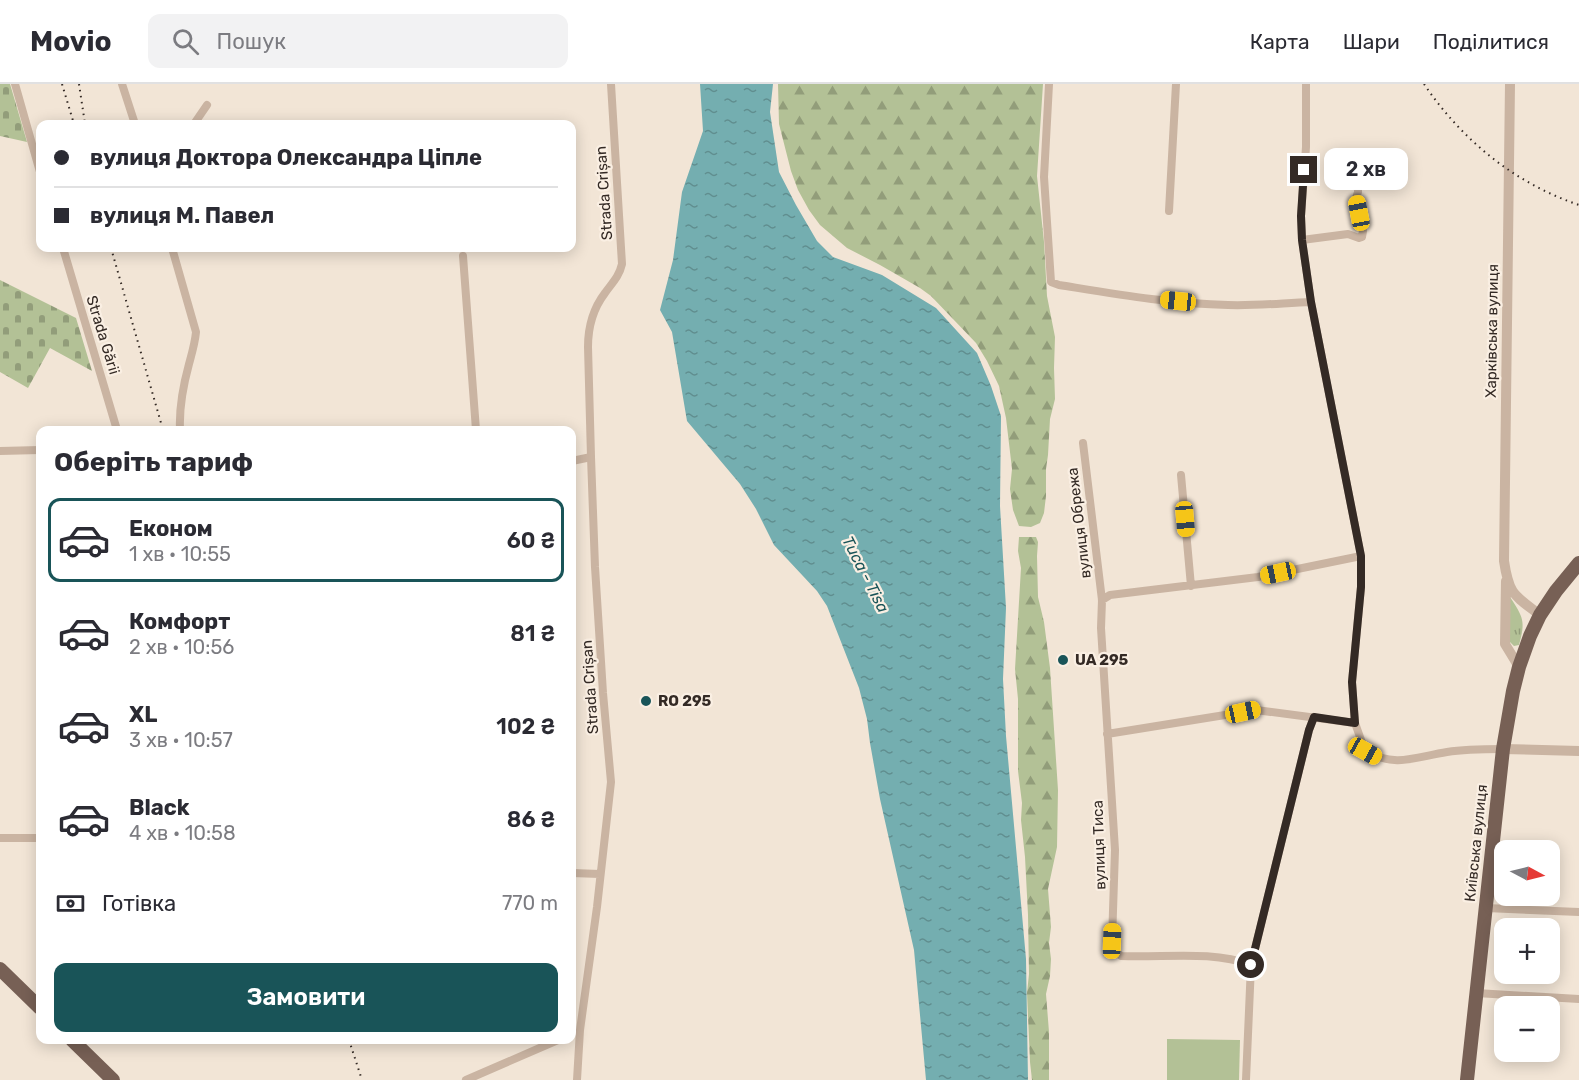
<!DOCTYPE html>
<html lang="uk">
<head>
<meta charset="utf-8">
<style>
	:root { --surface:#fff; --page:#f2f2f3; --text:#2b2b33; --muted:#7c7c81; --line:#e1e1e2; --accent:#195458 }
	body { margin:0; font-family:Rubik,sans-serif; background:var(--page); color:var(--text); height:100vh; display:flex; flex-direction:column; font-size:22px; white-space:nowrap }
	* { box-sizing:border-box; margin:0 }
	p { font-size:20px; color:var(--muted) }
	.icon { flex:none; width:33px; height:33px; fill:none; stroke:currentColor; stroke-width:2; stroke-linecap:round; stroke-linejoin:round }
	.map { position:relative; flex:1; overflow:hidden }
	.side { position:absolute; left:36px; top:342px; width:540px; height:618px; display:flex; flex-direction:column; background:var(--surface); border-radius:12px; box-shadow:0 3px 15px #0003 }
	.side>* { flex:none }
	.guide { position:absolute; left:36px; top:36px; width:540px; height:132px; border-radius:12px; box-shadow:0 3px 15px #0003; display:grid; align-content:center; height:132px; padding:0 18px; background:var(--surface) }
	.needle { width:39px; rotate:97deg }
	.fabs { position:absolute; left:1494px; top:756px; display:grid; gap:12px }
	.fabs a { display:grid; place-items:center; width:66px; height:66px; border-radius:12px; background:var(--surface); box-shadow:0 3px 15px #0003; font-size:30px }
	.end { position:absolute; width:27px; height:27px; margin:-14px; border:8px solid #342a25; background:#fff; box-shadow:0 0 0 3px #fff }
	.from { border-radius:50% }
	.bubble { position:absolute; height:42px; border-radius:12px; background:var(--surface); box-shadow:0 3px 15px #0003; font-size:20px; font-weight:600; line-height:42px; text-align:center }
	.car { position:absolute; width:18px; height:36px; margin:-18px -9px; border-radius:8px; box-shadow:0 0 4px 2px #0007; background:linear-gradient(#f5c518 24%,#345 0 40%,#f5c518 0 76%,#345 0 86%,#f5c518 0) }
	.guide b { display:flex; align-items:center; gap:21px; height:57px; font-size:22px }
	.guide b+b { border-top:2px solid var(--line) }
	.guide i { width:15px; height:15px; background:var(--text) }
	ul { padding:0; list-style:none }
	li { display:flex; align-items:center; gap:18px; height:84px; margin:0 12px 9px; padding:0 6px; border:3px solid transparent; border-radius:12px }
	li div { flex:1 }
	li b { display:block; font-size:22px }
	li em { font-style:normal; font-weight:600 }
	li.active { border-color:var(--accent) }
	li>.icon { width:54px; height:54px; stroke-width:1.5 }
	h2 { padding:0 18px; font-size:27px; line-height:72px }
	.pay { display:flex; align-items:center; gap:15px; height:66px; padding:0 18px; font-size:22px }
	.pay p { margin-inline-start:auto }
	.primary-button { display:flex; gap:12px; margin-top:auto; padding:12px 18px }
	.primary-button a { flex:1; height:69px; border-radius:12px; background:var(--accent); color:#fff; font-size:24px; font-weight:600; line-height:69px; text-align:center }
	header { display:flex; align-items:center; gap:36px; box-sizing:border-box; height:84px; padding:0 30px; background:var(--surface); border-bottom:2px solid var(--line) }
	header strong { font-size:28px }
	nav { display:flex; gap:33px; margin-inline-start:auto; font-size:21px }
	.search { width:420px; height:54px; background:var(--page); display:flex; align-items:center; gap:15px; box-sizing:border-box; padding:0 21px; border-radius:12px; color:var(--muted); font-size:22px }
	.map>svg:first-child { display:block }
</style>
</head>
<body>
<header>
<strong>Movio</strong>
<div class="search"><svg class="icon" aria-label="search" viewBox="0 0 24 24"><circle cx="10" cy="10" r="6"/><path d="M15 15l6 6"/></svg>Пошук</div>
<nav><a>Карта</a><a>Шари</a><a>Поділитися</a></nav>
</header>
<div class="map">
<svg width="1579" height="996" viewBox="0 0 1579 996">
	<defs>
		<pattern id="grass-tufts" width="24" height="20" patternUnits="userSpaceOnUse" patternTransform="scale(1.5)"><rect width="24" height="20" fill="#b3c196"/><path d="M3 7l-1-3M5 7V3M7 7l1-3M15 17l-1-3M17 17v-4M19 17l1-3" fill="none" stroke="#929d7a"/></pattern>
		<pattern id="forest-firs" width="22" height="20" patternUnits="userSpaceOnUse" patternTransform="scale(1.5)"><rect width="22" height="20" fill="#b3c196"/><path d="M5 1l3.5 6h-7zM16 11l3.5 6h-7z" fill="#929d7a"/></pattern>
		<pattern id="cemetery-stones" width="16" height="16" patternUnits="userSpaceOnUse" patternTransform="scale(1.5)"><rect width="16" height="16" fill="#b3c196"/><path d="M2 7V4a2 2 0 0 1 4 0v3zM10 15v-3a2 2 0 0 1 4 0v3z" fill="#929d7a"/></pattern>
		<pattern id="water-ripples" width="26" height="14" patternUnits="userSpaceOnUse" patternTransform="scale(1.5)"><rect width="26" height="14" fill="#74aeb0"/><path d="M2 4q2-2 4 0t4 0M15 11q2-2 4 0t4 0" fill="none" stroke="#608e8f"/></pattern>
	</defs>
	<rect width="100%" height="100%" fill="#f2e5d6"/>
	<!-- grass -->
	<path fill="url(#grass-tufts)" d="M1510,513C1523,533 1526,537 1519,561L1514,562L1509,557Z"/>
	<!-- forest -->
	<path fill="url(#forest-firs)" d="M778,0H1043L1037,92L1044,158L1047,212L1055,253L1054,284L1055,315L1050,335L1048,371L1046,385V412L1044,429L1040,439L1031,443L1019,442L1013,426L1010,405L1012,385L1006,334L999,302L987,277L976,259L931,212L920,204L880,181L847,164L820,141L809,126L798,106L791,87L779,40Z
		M1019,453H1036L1038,458L1037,472L1038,513L1044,538L1050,584L1058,706L1057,763L1048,805L1051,843L1049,859L1051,875L1050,892L1046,910L1049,948V996H1032L1030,978L1027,909L1029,890L1028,831L1025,773L1021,736L1022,719L1018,687V615L1015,585L1021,484L1018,467Z"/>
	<!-- cemetery -->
	<path fill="url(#cemetery-stones)" d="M0,0H10L27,58L0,52Z
		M0,196L76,234L92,287L50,264L28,304L0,288Z"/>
	<!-- park -->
	<path fill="#b3c196" d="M1167,955L1240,956L1239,996H1167Z"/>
	<!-- water -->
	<path fill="url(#water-ripples)" d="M700,0H773L770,28L779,88L796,121L817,157L833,173L882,191L936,224L977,269L991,302L1001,332L1000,422L1006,524L1003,595L1006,652L1026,875L1028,996H926L914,866L880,715L870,659L867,635L859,604L827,522L817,507L774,461L756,425L740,400L687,337L672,248L660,226L673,176L682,108L703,47Z"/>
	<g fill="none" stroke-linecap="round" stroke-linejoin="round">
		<!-- minor -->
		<path stroke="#cab4a2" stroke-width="8" d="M15,0L40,88
			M122,0L135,40
			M1049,0L1044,93L1051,198L1059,201C1115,210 1171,220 1228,221C1256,222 1283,219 1311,218
			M1306,0V63L1301,132L1302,156L1311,218L1361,472V503L1352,598L1355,639
			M194,40L207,21
			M1169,127L1176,0
			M1302,156L1348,150L1359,154L1362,153L1363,147L1356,114L1358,108V89
			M63,164L117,346
			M172,164L196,248C195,259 192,269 189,280C183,302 179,324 180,346
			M463,172L476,346
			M1083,359L1102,516L1101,544L1115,766L1112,857L1115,867L1121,872C1164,874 1211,866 1251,881
			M0,367L40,366
			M572,377L591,373
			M1181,391L1191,502
			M1102,516L1110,511L1258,493L1361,472
			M1107,650L1256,626L1355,639L1365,667C1396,684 1415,673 1447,668C1465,665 1484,665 1503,665
			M0,754H40
			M572,789L600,790
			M1486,824L1579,828
			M1476,909L1579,915
			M466,996L558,956
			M577,996L580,946L597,823L611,698L603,609L595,483L591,373L588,263C588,243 592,226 605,209C612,199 619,193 622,180L611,0
			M1246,996L1251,881L1309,646L1314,633"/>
		<!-- tertiary -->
		<path stroke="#cab4a2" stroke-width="10" d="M1510,0L1504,477C1509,511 1514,511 1540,531
			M1506,497L1505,560L1519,583
			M1503,665L1579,667"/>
		<!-- primary -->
		<path stroke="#776055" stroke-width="14" d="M0,885L40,924
			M72,956L113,996
			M1467,996L1503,665L1513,607L1519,583L1530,552L1540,531L1556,507L1579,479"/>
		<!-- rail -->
		<path stroke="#342a25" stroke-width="2" stroke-dasharray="1.5 4.5" stroke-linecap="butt" d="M62,0L74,40
			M79,0L85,40
			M1424,0C1462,56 1514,99 1579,121
			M111,164L163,346
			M349,956L362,996"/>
	</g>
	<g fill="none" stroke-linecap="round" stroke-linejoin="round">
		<!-- route -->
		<path stroke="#342a25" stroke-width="8" d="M1251,881L1309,646L1314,633L1355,639L1352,598L1361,503V472L1311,218L1302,156L1301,132L1304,86"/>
	</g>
	<!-- markers -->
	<g fill="#195458" stroke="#faefe3" stroke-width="2">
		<circle cx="1063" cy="576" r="6"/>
		<circle cx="646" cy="617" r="6"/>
	</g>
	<g text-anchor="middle" stroke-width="4.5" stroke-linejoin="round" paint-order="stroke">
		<!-- street labels -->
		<g font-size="15" fill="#342a25" stroke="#faefe3">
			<text transform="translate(604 109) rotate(-94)" y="5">Strada Crișan</text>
			<text transform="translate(1492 247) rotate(-89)" y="5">Харківська вулиця</text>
			<text transform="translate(103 251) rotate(73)" y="5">Strada Gării</text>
			<text transform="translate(1079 439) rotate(-97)" y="5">вулиця Обрежа</text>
			<text transform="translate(590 603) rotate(-94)" y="5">Strada Crișan</text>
			<text transform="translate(1476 759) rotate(-84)" y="5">Київська вулиця</text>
			<text transform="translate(1099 761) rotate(-92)" y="5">вулиця Тиса</text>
		</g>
		<!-- poi labels -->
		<g font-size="15" font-weight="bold" fill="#342a25" stroke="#faefe3" text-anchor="start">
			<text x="1075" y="581">UA 295</text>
			<text x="658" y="622">RO 295</text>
		</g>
		<!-- water labels -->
		<g font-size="16" font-style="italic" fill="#195458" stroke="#faefe3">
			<text transform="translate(866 490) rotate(63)" y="6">Тиса - Tisa</text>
		</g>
	</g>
</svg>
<div class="fabs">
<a><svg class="needle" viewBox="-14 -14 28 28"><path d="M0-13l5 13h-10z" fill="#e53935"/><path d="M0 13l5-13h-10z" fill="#7c7c81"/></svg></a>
<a>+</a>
<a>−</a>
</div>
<i class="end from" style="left:1251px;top:881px"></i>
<i class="end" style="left:1304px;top:86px"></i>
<div class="bubble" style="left:1324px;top:64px;width:84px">2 хв</div>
<i class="car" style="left:1359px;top:129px;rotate:349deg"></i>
<i class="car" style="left:1178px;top:217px;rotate:276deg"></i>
<i class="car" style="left:1185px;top:435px;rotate:175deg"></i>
<i class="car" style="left:1278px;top:489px;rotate:258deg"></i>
<i class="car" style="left:1243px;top:628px;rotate:78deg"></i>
<i class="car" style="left:1365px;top:667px;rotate:119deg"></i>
<i class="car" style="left:1112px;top:857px;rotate:2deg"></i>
<div class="guide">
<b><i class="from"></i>вулиця Доктора Олександра Ціпле</b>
<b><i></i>вулиця М. Павел</b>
</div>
<section class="side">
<h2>Оберіть тариф</h2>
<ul>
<li class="active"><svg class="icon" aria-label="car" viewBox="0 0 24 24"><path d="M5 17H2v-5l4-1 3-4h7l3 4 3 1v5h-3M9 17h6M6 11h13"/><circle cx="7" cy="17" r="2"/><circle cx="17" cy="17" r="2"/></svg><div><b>Економ</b><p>1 хв · 10:55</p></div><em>60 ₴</em></li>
<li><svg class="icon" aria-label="car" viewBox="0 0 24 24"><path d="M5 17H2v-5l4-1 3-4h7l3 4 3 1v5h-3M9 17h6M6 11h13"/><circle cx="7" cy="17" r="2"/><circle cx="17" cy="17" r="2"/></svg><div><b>Комфорт</b><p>2 хв · 10:56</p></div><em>81 ₴</em></li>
<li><svg class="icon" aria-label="car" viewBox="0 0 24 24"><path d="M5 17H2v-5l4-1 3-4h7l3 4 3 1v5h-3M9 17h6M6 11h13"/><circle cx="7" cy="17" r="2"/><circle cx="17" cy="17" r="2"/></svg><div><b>XL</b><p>3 хв · 10:57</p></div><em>102 ₴</em></li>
<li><svg class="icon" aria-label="car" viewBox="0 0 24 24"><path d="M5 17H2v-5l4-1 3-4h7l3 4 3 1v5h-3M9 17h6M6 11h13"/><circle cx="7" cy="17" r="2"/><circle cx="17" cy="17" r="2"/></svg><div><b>Black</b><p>4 хв · 10:58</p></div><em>86 ₴</em></li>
</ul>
<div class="pay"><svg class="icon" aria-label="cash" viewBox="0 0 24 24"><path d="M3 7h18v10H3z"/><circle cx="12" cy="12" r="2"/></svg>Готівка<p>770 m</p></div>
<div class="primary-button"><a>Замовити</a></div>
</section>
</div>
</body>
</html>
